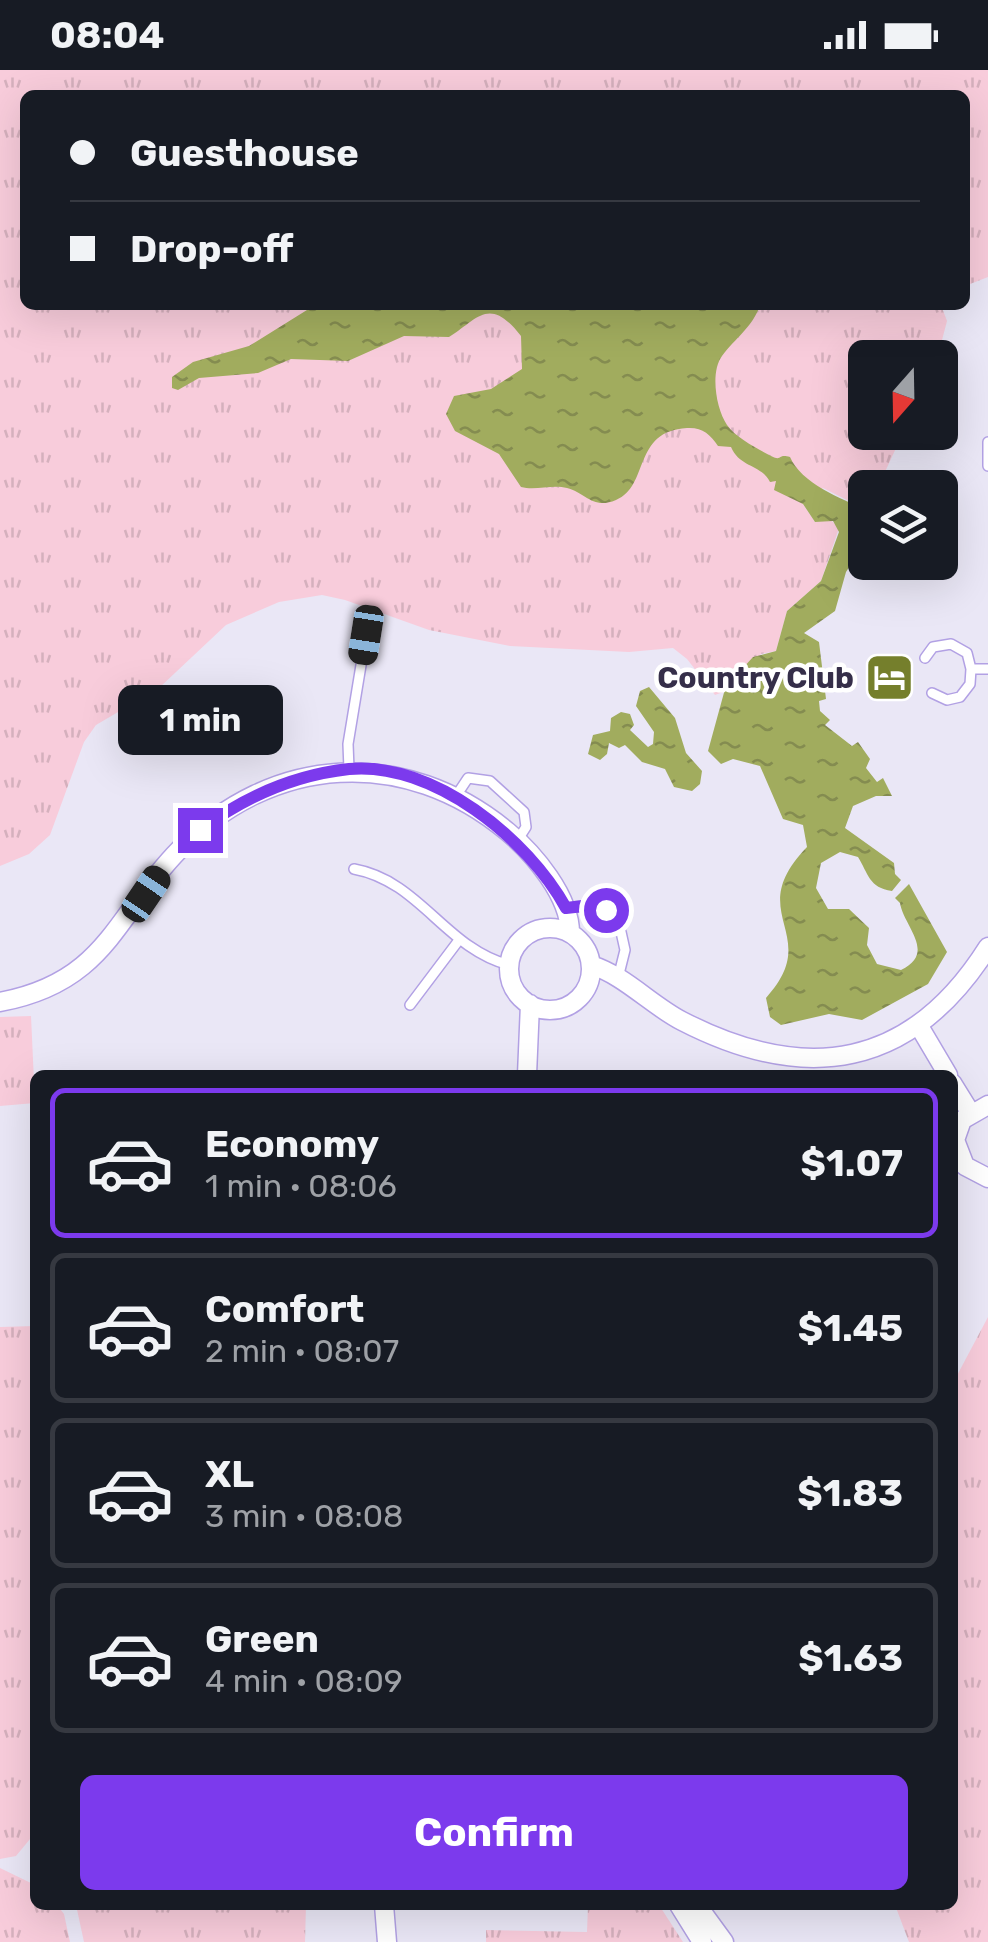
<!DOCTYPE html>
<html lang="en">
<head>
<meta charset="utf-8">
<style>
	:root { --surface:#171b24; --page:#20242c; --text:#f1f3f6; --muted:#9ea1a6; --line:#363941; --accent:#7c3aed }
	body { margin:0; font-family:Rubik,sans-serif; background:var(--page); color:var(--text); height:100vh; display:flex; flex-direction:column; font-size:38px; white-space:nowrap }
	* { box-sizing:border-box; margin:0 }
	p { font-size:32px; color:var(--muted) }
	.icon { flex:none; width:55px; height:55px; fill:none; stroke:currentColor; stroke-width:2; stroke-linecap:round; stroke-linejoin:round }
	.map { position:relative; flex:1; overflow:hidden }
	.drawer { position:absolute; left:30px; top:1000px; width:928px; height:840px; display:flex; flex-direction:column; background:var(--surface); border-radius:15px; box-shadow:0 10px 40px #0002 }
	.drawer>* { flex:none }
	.banner { position:absolute; left:20px; top:20px; width:950px; height:220px; border-radius:15px; box-shadow:0 10px 40px #0002; display:grid; align-content:center; height:220px; padding:0 50px; background:var(--surface) }
	.needle { width:65px; rotate:200deg }
	.fabs { position:absolute; left:848px; top:270px; display:grid; gap:20px }
	.fabs a { display:grid; place-items:center; width:110px; height:110px; border-radius:15px; background:var(--surface); box-shadow:0 10px 40px #0002; font-size:50px }
	.end { position:absolute; width:45px; height:45px; margin:-22px; border:12px solid #7c3aed; background:#fff; box-shadow:0 0 0 5px #fff }
	.from { border-radius:50% }
	.bubble { position:absolute; height:70px; border-radius:15px; background:var(--surface); box-shadow:0 10px 40px #0002; font-size:32px; font-weight:700; line-height:70px; text-align:center }
	.car { position:absolute; width:30px; height:60px; margin:-30px -15px; border-radius:12px; box-shadow:0 0 8px 2px #0007; background:linear-gradient(#222 24%,#8ab4d8 0 40%,#222 0 76%,#8ab4d8 0 86%,#222 0) }
	.banner b { display:flex; align-items:center; gap:35px; height:95px; font-size:38px }
	.banner b+b { border-top:2px solid var(--line) }
	.banner i { width:25px; height:25px; background:var(--text) }
	ul { padding:18px 0 0; list-style:none }
	li { display:flex; align-items:center; gap:30px; height:150px; margin:0 20px 15px; padding:0 30px; border:5px solid var(--line); border-radius:15px }
	li div { flex:1 }
	li b { display:block; font-size:38px }
	li em { font-style:normal; font-weight:700 }
	li.active { border-color:var(--accent) }
	li>.icon { width:90px; height:90px; stroke-width:1.5 }
	.action { display:flex; gap:20px; margin-top:auto; padding:20px 50px }
	.action a { flex:1; height:115px; border-radius:15px; background:var(--accent); color:#fff; font-size:40px; font-weight:700; line-height:115px; text-align:center }
	.status { display:flex; justify-content:space-between; align-items:center; height:70px; padding:0 50px; background:var(--surface); direction:ltr }
	.status svg { height:28px; fill:currentColor }
	.map>svg:first-child { display:block }
</style>
</head>
<body>
<div class="status"><b>08:04</b><svg viewBox="0 0 49 12"><path d="M0 12V9h3v3zM5 12V6h3v6zM10 12V3h3v9zM15 12V0h3v12zM26 1h20v11H26zM47 4h2v5h-2z"/></svg></div>
<div class="map">
<svg width="988" height="1872" viewBox="0 0 988 1872">
	<defs>
		<pattern id="grass-tufts" width="24" height="20" patternUnits="userSpaceOnUse" patternTransform="scale(2.5)"><rect width="24" height="20" fill="#f8ccdb"/><path d="M3 7l-1-3M5 7V3M7 7l1-3M15 17l-1-3M17 17v-4M19 17l1-3" fill="none" stroke="#d5b0bd"/></pattern>
		<pattern id="water-ripples" width="26" height="14" patternUnits="userSpaceOnUse" patternTransform="scale(2.5)"><rect width="26" height="14" fill="#a1ac5e"/><path d="M2 4q2-2 4 0t4 0M15 11q2-2 4 0t4 0" fill="none" stroke="#848c50"/></pattern>
	</defs>
	<rect width="100%" height="100%" fill="#eae7f6"/>
	<!-- grass -->
	<path fill="url(#grass-tufts)" d="M0,0H988V207L965,216V25H25V235H941L947,251L942,270L945,276L936,285L865,288V362L903,363L878,417L865,418V439L823,418L803,434L815,452L830,449L839,458L821,511L787,541L776,581L761,584L734,618L715,625L687,589L673,578L629,582L510,576L429,560L345,530L322,525L279,532L226,555L159,618L96,655L84,672L50,765L29,784L0,796Z
		M31,946L35,1033L0,1036V947Z
		M988,1247V1872H909L895,1835H952L953,1313Z
		M35,1256V1763L16,1786L0,1789V1257Z
		M0,1798L35,1815V1835H57L64,1844L70,1872H0Z
		M76,1835H306L305,1872H84Z
		M588,1835H659L683,1872H486V1860L587,1862Z"/>
	<!-- water -->
	<path fill="url(#water-ripples)" d="M315,235H760C753,257 735,268 722,286C710,302 716,339 727,355C736,368 758,379 771,386C783,392 777,383 790,387C801,413 841,429 865,439V472L846,502L835,541L804,563L819,572L826,629L819,631L820,641L830,650L825,655L852,676L858,672L870,689L866,698L877,712L883,708L892,726H876L853,736L845,758L894,793L895,804L901,810L892,821C869,818 868,803 858,787L840,782L821,793L816,818L828,839H849L869,858L867,875L877,894L901,900C937,883 904,857 900,833L895,828L909,814L947,882L928,914L862,950L829,944L781,955L770,947L766,928C825,863 741,845 807,777L803,755L783,749L760,696L733,689L721,694L708,681L725,619L734,618L742,599L753,587L776,581L787,541L821,511L839,462L833,451L815,452L803,434L774,420L776,411L770,412C761,394 740,398 731,377L718,376C710,364 702,357 687,358C632,361 650,416 616,430C593,440 586,423 567,418C552,414 536,421 521,417L499,384L455,361L446,344L454,326L491,319L522,299L521,266C489,225 478,249 449,267L404,266L348,291L291,289L258,303L199,308L178,320L172,318V307L193,292L249,276Z
		M649,617L675,648L686,683L702,701L700,714L692,721L674,717L665,699L642,692L625,675L619,678L609,673L607,684L600,690L588,684L593,665L610,661L611,648L621,642L630,644L634,655L630,660L648,677L653,674L654,662L636,636L640,621Z"/>
	<g fill="none" stroke-linecap="round" stroke-linejoin="round">
		<defs>
			<path id="lane" d="M988,372V396
				M925,588L933,577L951,574L967,583L971,599H988
				M932,623L947,630L960,627L970,614L971,599
				M349,699L348,674L366,565
				M454,729L468,708L490,711L524,742L526,757L517,771
				M354,799C420,811 445,878 509,895
				M566,838L592,835L606,840
				M618,908L625,880L621,862
				M410,935L459,870"/>
			<path id="street" d="M509 899a41 41 0 1 1 82 0a41 41 0 1 1-82 0Z
				M591,895C624,905 651,935 682,951C806,1015 911,999 988,877
				M0,932C107,912 115,845 179,780C272,684 405,676 508,762C534,784 570,826 570,863
				M919,956L948,1005
				M527,1005L530,934
				M952,1013L970,1042
				M988,1035L962,1050L955,1070L965,1096L988,1108
				M384,1835L387,1872
				M679,1835L702,1872
				M697,1835L724,1872"/>
		</defs>
		<!-- lane casing -->
		<use href="#lane" stroke="#b2a1e4" stroke-width="12"/>
		<!-- street casing -->
		<use href="#street" stroke="#b2a1e4" stroke-width="21"/>
		<!-- lane -->
		<use href="#lane" stroke="#fff" stroke-width="9"/>
		<!-- street -->
		<use href="#street" stroke="#fff" stroke-width="18"/>
	</g>
	<g fill="none" stroke-linecap="round" stroke-linejoin="round">
		<!-- route -->
		<path stroke="#7c3aed" stroke-width="12" d="M200,760C243,728 294,705 349,699C433,691 528,769 566,838L592,835L606,840"/>
	</g>
	<!-- icons -->
	<defs>
		<symbol id="hotel-square" viewBox="-11 -11 22 22"><rect x="-9" y="-9" width="18" height="18" rx="4" fill="#757f2c" stroke="#fff"/><path d="M-6-4.5h1.5V1H6V5H4.5V3h-9V5H-6ZM-4 0a1.8 1.8 0 1 1 3.6 0ZM.5 0V-2.5h3Q6-2.5 6 0Z" fill="#fff"/></symbol>
	</defs>
	<g fill-rule="evenodd">
		<use href="#hotel-square" x="862" y="580" width="55" height="55"/>
	</g>
	<g text-anchor="middle" stroke-width="9" stroke-linejoin="round" paint-order="stroke">
		<!-- poi labels -->
		<g font-size="30" font-weight="bold" fill="#352e49" stroke="#fff" text-anchor="end">
			<text x="854" y="618">Country Club</text>
		</g>
	</g>
</svg>
<div class="fabs">
<a><svg class="needle" viewBox="-14 -14 28 28"><path d="M0-13l5 13h-10z" fill="#e53935"/><path d="M0 13l5-13h-10z" fill="#9ea1a6"/></svg></a>
<a><svg class="icon" aria-label="layers" viewBox="0 0 24 24"><path d="M12 4l9 5-9 5-9-5zM3 14l9 5 9-5"/></svg></a>
</div>
<i class="end from" style="left:606px;top:840px"></i>
<i class="end" style="left:200px;top:760px"></i>
<div class="bubble" style="left:118px;top:615px;width:165px">1 min</div>
<i class="car" style="left:366px;top:565px;rotate:189deg"></i>
<i class="car" style="left:146px;top:824px;rotate:34deg"></i>
<div class="banner">
<b><i class="from"></i>Guesthouse</b>
<b><i></i>Drop-off</b>
</div>
<section class="drawer">
<ul>
<li class="active"><svg class="icon" aria-label="car" viewBox="0 0 24 24"><path d="M5 17H2v-5l4-1 3-4h7l3 4 3 1v5h-3M9 17h6M6 11h13"/><circle cx="7" cy="17" r="2"/><circle cx="17" cy="17" r="2"/></svg><div><b>Economy</b><p>1 min · 08:06</p></div><em>$1.07</em></li>
<li><svg class="icon" aria-label="car" viewBox="0 0 24 24"><path d="M5 17H2v-5l4-1 3-4h7l3 4 3 1v5h-3M9 17h6M6 11h13"/><circle cx="7" cy="17" r="2"/><circle cx="17" cy="17" r="2"/></svg><div><b>Comfort</b><p>2 min · 08:07</p></div><em>$1.45</em></li>
<li><svg class="icon" aria-label="car" viewBox="0 0 24 24"><path d="M5 17H2v-5l4-1 3-4h7l3 4 3 1v5h-3M9 17h6M6 11h13"/><circle cx="7" cy="17" r="2"/><circle cx="17" cy="17" r="2"/></svg><div><b>XL</b><p>3 min · 08:08</p></div><em>$1.83</em></li>
<li><svg class="icon" aria-label="car" viewBox="0 0 24 24"><path d="M5 17H2v-5l4-1 3-4h7l3 4 3 1v5h-3M9 17h6M6 11h13"/><circle cx="7" cy="17" r="2"/><circle cx="17" cy="17" r="2"/></svg><div><b>Green</b><p>4 min · 08:09</p></div><em>$1.63</em></li>
</ul>
<div class="action"><a>Confirm</a></div>
</section>
</div>
</body>
</html>
